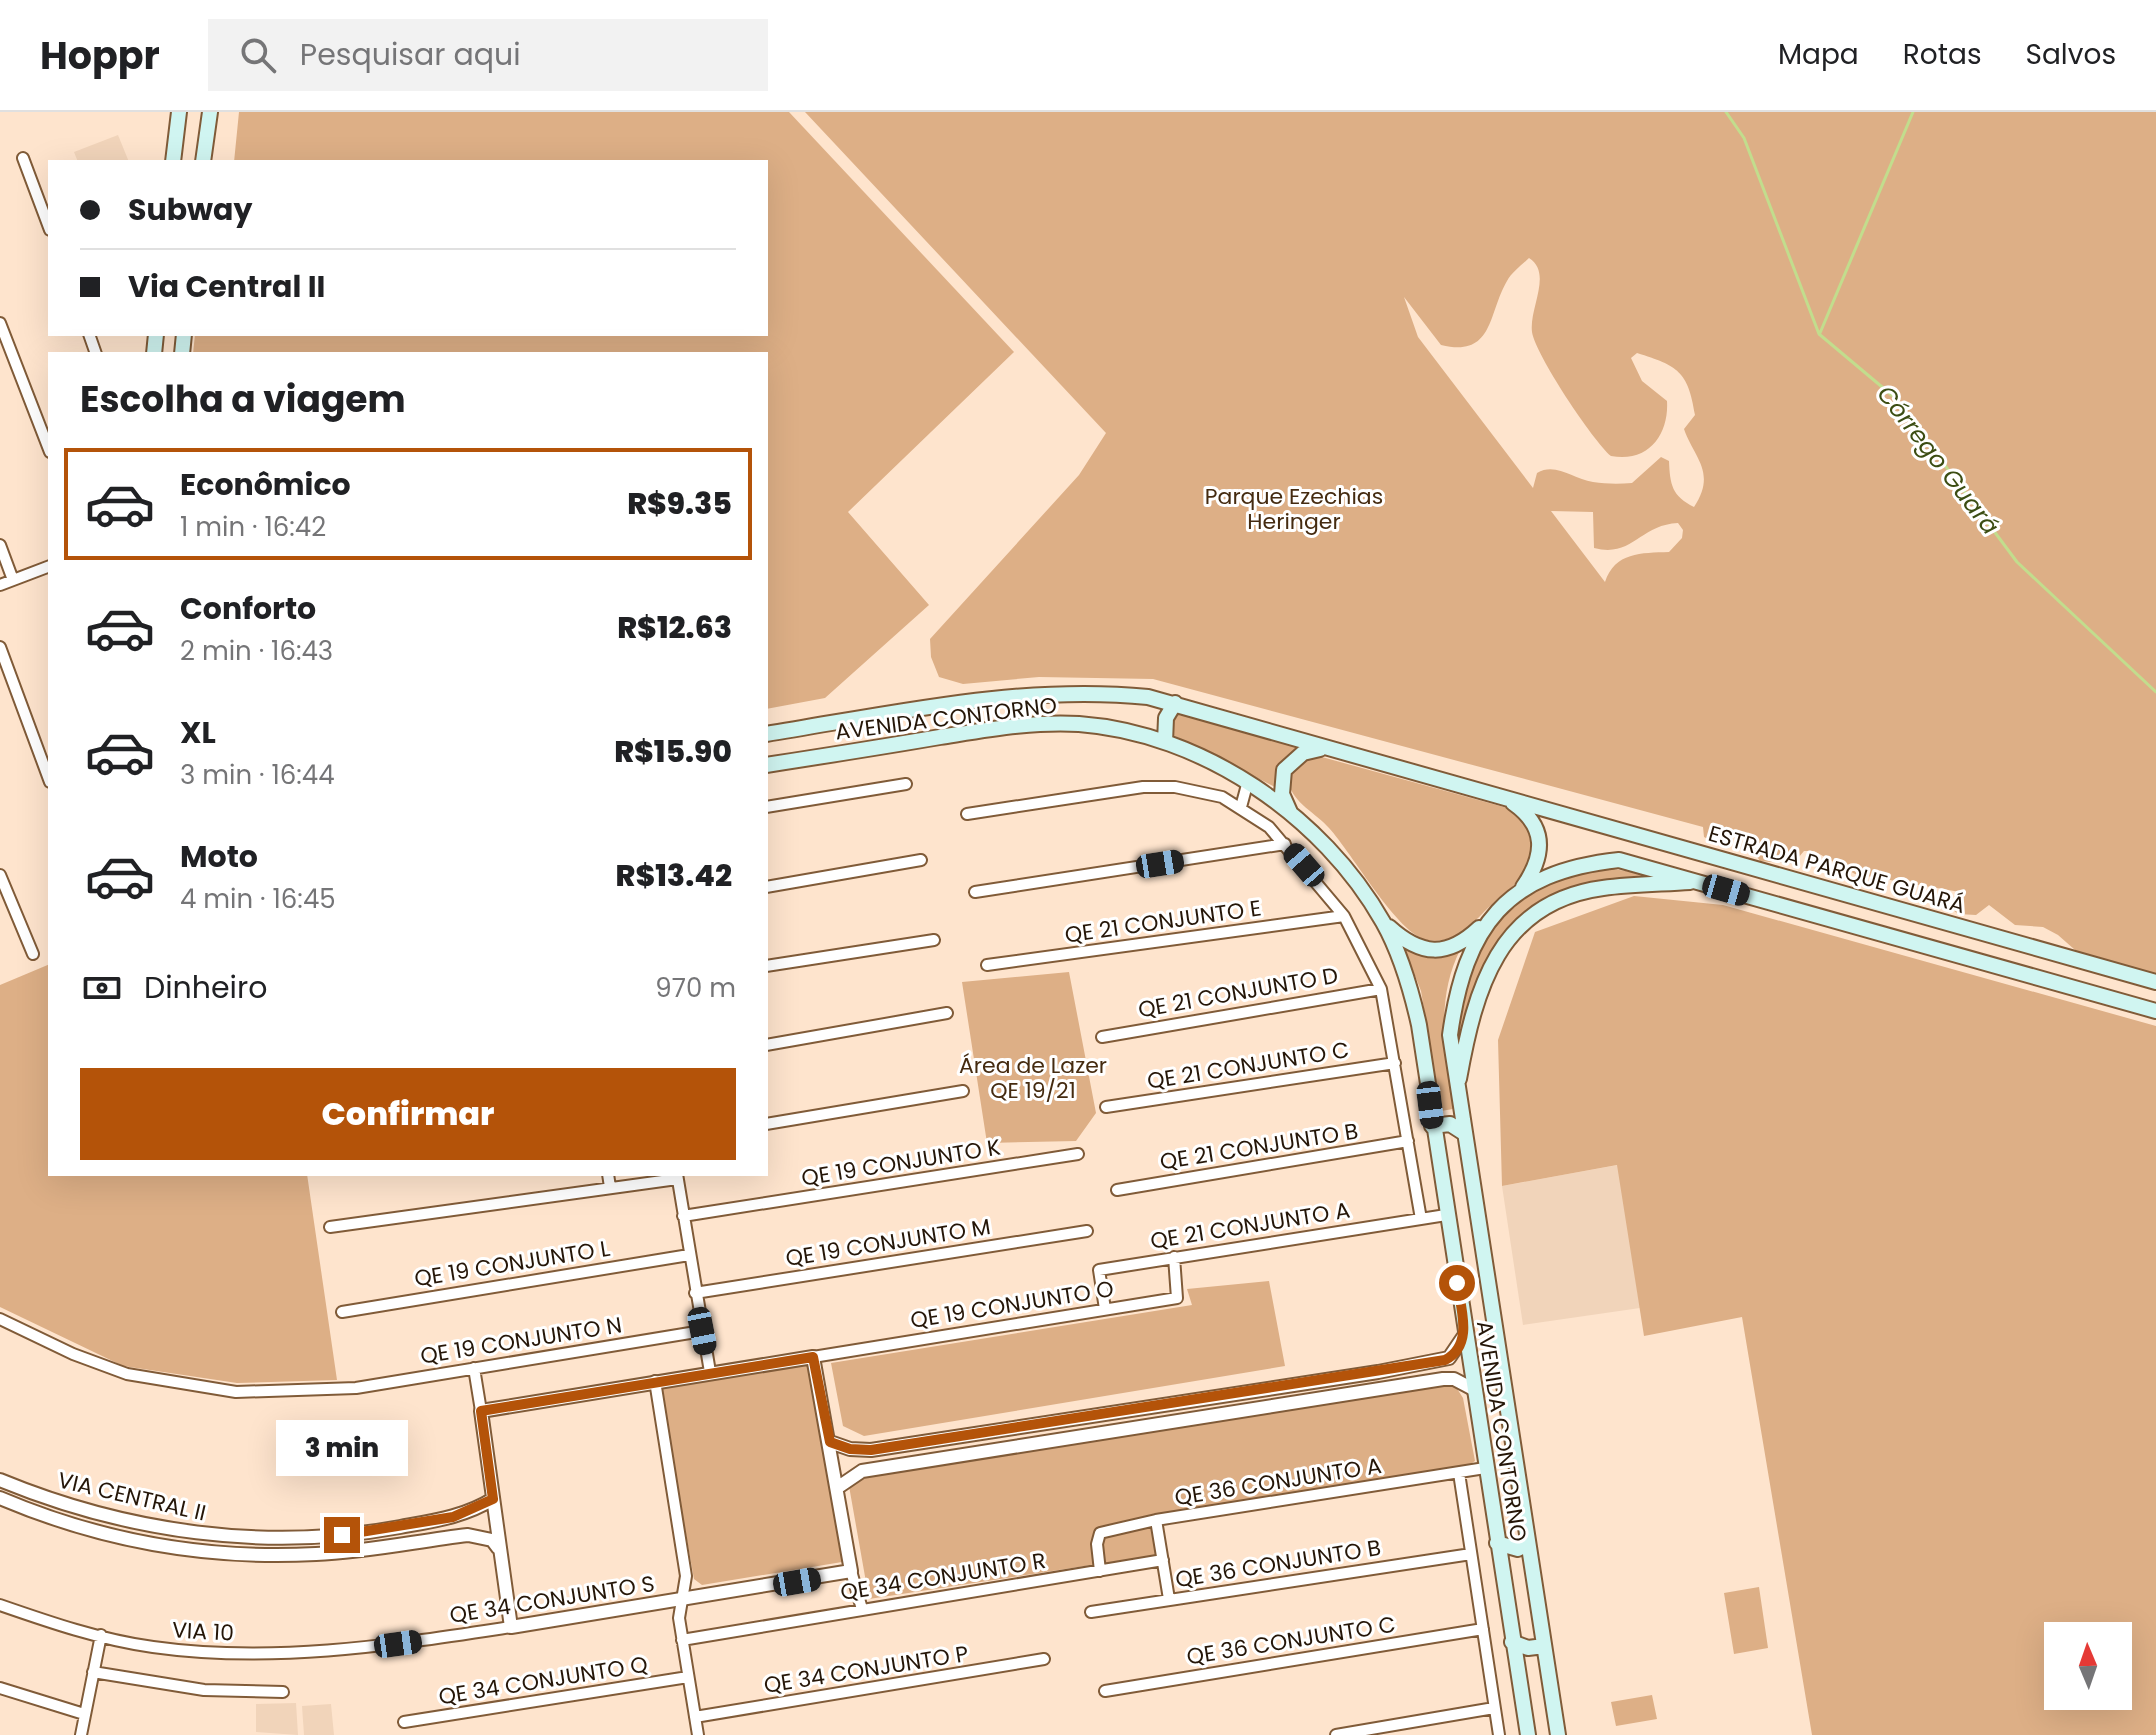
<!DOCTYPE html>
<html lang="pt">
<head>
<meta charset="utf-8">
<style>
	:root { --surface:#fff; --page:#f2f2f2; --text:#202124; --muted:#757577; --line:#e0e0e0; --accent:#b45309 }
	body { margin:0; font-family:Poppins,sans-serif; background:var(--page); color:var(--text); height:100vh; display:flex; flex-direction:column; font-size:30px; white-space:nowrap }
	* { box-sizing:border-box; margin:0 }
	p { font-size:26px; color:var(--muted) }
	.icon { flex:none; width:44px; height:44px; fill:none; stroke:currentColor; stroke-width:2; stroke-linecap:round; stroke-linejoin:round }
	.map { position:relative; flex:1; overflow:hidden }
	.panel { position:absolute; left:48px; top:240px; width:720px; height:824px; display:flex; flex-direction:column; background:var(--surface); border-radius:0px; box-shadow:0 8px 32px #0002 }
	.panel>* { flex:none }
	.top-card { position:absolute; left:48px; top:48px; width:720px; height:176px; border-radius:0px; box-shadow:0 8px 32px #0002; display:grid; align-content:center; height:176px; padding:0 32px; background:var(--surface) }
	.needle { width:52px; rotate:358deg }
	.tools { position:absolute; left:2044px; top:1510px; display:grid; gap:16px }
	.tools a { display:grid; place-items:center; width:88px; height:88px; border-radius:0px; background:var(--surface); box-shadow:0 8px 32px #0002; font-size:40px }
	.end { position:absolute; width:36px; height:36px; margin:-18px; border:10px solid #b45309; background:#fff; box-shadow:0 0 0 4px #fff }
	.from { border-radius:50% }
	.bubble { position:absolute; height:56px; border-radius:0px; background:var(--surface); box-shadow:0 8px 32px #0002; font-size:26px; font-weight:800; line-height:56px; text-align:center }
	.car { position:absolute; width:24px; height:48px; margin:-24px -12px; border-radius:10px; box-shadow:0 0 6px 2px #0007; background:linear-gradient(#222 24%,#8ab4d8 0 40%,#222 0 76%,#8ab4d8 0 86%,#222 0) }
	.top-card b { display:flex; align-items:center; gap:28px; height:76px; font-size:30px }
	.top-card b+b { border-top:2px solid var(--line) }
	.top-card i { width:20px; height:20px; background:var(--text) }
	ul { padding:0; list-style:none }
	li { display:flex; align-items:center; gap:24px; height:112px; margin:0 16px 12px; padding:0 16px; border:4px solid transparent; border-radius:0px }
	li div { flex:1 }
	li b { display:block; font-size:30px }
	li em { font-style:normal; font-weight:800 }
	li.on { border-color:var(--accent) }
	li>.icon { width:72px; height:72px; stroke-width:1.5 }
	h2 { padding:0 32px; font-size:36px; line-height:96px }
	.pay { display:flex; align-items:center; gap:20px; height:88px; padding:0 32px; font-size:30px }
	.pay p { margin-inline-start:auto }
	.primary-button { display:flex; gap:16px; margin-top:auto; padding:16px 32px }
	.primary-button a { flex:1; height:92px; border-radius:0px; background:var(--accent); color:#fff; font-size:32px; font-weight:800; line-height:92px; text-align:center }
	header { display:flex; align-items:center; gap:48px; box-sizing:border-box; height:112px; padding:0 40px; background:var(--surface); border-bottom:2px solid var(--line) }
	header strong { font-size:38px }
	nav { display:flex; gap:44px; margin-inline-start:auto; font-size:28px }
	.search { width:560px; height:72px; background:var(--page); display:flex; align-items:center; gap:20px; box-sizing:border-box; padding:0 28px; border-radius:0px; color:var(--muted); font-size:30px }
	.map>svg:first-child { display:block }
</style>
</head>
<body>
<header>
<strong>Hoppr</strong>
<div class="search"><svg class="icon" aria-label="search" viewBox="0 0 24 24"><circle cx="10" cy="10" r="6"/><path d="M15 15l6 6"/></svg>Pesquisar aqui</div>
<nav><a>Mapa</a><a>Rotas</a><a>Salvos</a></nav>
</header>
<div class="map">
<svg width="2156" height="1623" viewBox="0 0 2156 1623">
	<rect width="100%" height="100%" fill="#fee4cd"/>
	<!-- built -->
	<path fill="#f1d4ba" d="M118,23L129,50H78L74,40Z
		M1618,1053L1640,1196L1523,1213L1502,1074Z
		M296,1591L298,1623L256,1620V1592Z
		M331,1592L334,1623H304L302,1594Z"/>
	<!-- green -->
	<path fill="#ddaf86" fill-rule="evenodd" d="M239,0H789L1014,240L848,400L929,493L825,586L766,597V242H193L195,222H766V50H234Z
		M805,0H2156V869L2091,852L2058,823L2043,815L2015,813L1989,793L1976,803L1958,802L1952,797L1960,780L1855,762L1814,739H1804L1793,752L1760,749L1745,727L1736,722C1725,729 1716,732 1704,725L1703,715L1153,567L1039,565L963,572L939,565L931,545L930,527L1079,363L1106,321ZM1529,146C1553,161 1529,196 1532,220C1535,242 1593,329 1611,344C1649,351 1669,322 1667,289L1642,269L1631,246L1637,241C1678,254 1688,259 1695,303L1684,317C1694,346 1717,360 1694,395C1672,384 1670,373 1669,349L1661,345L1632,371C1619,372 1606,372 1593,370C1573,367 1556,350 1537,361L1533,376L1418,225L1404,185L1441,233C1494,246 1488,201 1507,169C1512,160 1522,153 1529,146ZM1551,399L1593,400L1594,436C1633,446 1639,413 1678,411L1683,418L1682,426L1669,440C1641,441 1615,440 1605,470Z
		M1178,603L1191,604L1301,634L1280,653L1277,676L1173,623L1169,617Z
		M1308,644L1322,645L1511,697L1521,703L1535,722C1533,732 1533,749 1528,757C1519,771 1500,784 1488,796C1471,813 1454,833 1427,828C1398,823 1352,741 1329,716C1317,702 1292,690 1289,671C1286,657 1298,651 1308,644Z
		M1601,755L1656,764C1525,774 1485,809 1461,939C1449,872 1489,793 1552,765C1567,759 1585,758 1601,755Z
		M1634,784L1723,793L2156,914V1623H1812L1742,1205L1644,1224L1617,1053L1502,1074L1498,928L1535,820ZM2058,1524H2118V1584H2058Z
		M1403,833L1461,836C1434,889 1446,941 1453,997L1441,999L1421,879Z
		M50,852V1062H307L337,1268L237,1271L123,1254L0,1195V873Z
		M1069,860L1096,1001L1076,1029L987,1031L962,870Z
		M1269,1169L1285,1254L864,1324L843,1314L831,1251L1192,1193L1187,1177Z
		M806,1247L816,1256L845,1442L842,1450L702,1473L694,1467L660,1278L665,1270Z
		M1437,1274L1456,1275L1463,1286L1475,1349L1466,1355L1149,1403L1157,1443L869,1487L849,1374L864,1363Z
		M1759,1475L1768,1536L1734,1542L1724,1481Z
		M1652,1583L1657,1607L1616,1614L1611,1590Z"/>
	<g fill="none" stroke-linecap="round" stroke-linejoin="round">
		<!-- stream -->
		<path stroke="#c2dd8d" stroke-width="3" d="M1726,0L1744,26L1819,222L1894,285L2017,450L2156,580
			M1820,221L1913,0"/>
		<defs>
			<path id="minor" d="M23,46L50,118
				M0,211L50,340
				M89,222L96,242
				M0,433L13,468
				M0,473L50,454
				M0,535L50,670
				M766,695L906,672
				M1241,695L1248,669
				M967,702L1143,675H1175L1222,685L1269,715L1344,804L1381,877L1421,1107
				M0,763L33,842
				M766,775L921,748
				M975,780L1285,732
				M987,853L1344,804
				M766,854L934,828
				M1102,925L1381,877
				M766,933L947,901
				M1106,995L1395,951
				M766,1012L963,979
				M608,1062L610,1075
				M677,1062L710,1260
				M1117,1078L1408,1029
				M683,1104L1078,1042
				M330,1115L677,1067
				M695,1181L1087,1119
				M1105,1197L1099,1158L1446,1103
				M342,1200L689,1143
				M0,1207L73,1242L127,1262L236,1280L356,1276L702,1219
				M813,1245L1177,1186L1174,1145
				M474,1256L481,1299
				M655,1269L686,1464L679,1506L698,1623
				M1459,1361L1499,1623
				M851,1459L862,1497
				M1100,1459L1097,1432L1100,1421L1156,1408
				M1169,1487L1156,1408L1485,1356
				M0,1493C49,1510 101,1528 153,1535C273,1552 392,1533 511,1515
				M1091,1500L1471,1442
				M682,1528L1163,1448
				M93,1560L204,1578L283,1580
				M0,1576L84,1602
				M1105,1579L1483,1517
				M695,1605L1044,1547
				M404,1610L688,1565
				M81,1623L101,1523
				M1336,1623L1494,1596"/>
			<path id="tertiary" d="M813,1245L851,1459L511,1515L481,1299Z
				M830,1330L850,1337L871,1338L1378,1260L1449,1246L1464,1224
				M0,1368C126,1420 265,1440 400,1415C433,1409 464,1405 493,1387
				M837,1376L862,1359L1443,1267H1454L1473,1277
				M0,1386C101,1429 206,1448 316,1442C367,1440 417,1429 468,1423L492,1428L498,1436"/>
			<path id="secondary" d="M173,50L179,0
				M203,50L210,0
				M154,242L156,222
				M182,242L184,222
				M766,622C891,602 1021,572 1148,585L2156,870
				M1165,630L1166,606L1175,591
				M766,653C824,644 882,635 940,625C985,618 1033,609 1079,612C1202,621 1323,704 1383,810C1401,842 1411,877 1419,913L1528,1623
				M1513,691C1547,715 1545,743 1523,775
				M1290,700L1282,682L1284,658L1303,641L1320,637
				M1389,815C1421,844 1447,846 1479,816
				M1459,967C1475,878 1498,790 1603,776C1632,772 1661,772 1690,770
				M1432,1014L1450,1012L1464,1021
				M1497,1431L1518,1437L1527,1432
				M1512,1530L1528,1536L1544,1534
				M1558,1623L1450,923C1465,814 1506,760 1619,748L2156,899"/>
		</defs>
		<!-- minor casing -->
		<use href="#minor" stroke="#805b38" stroke-width="14"/>
		<!-- tertiary casing -->
		<use href="#tertiary" stroke="#805b38" stroke-width="16"/>
		<!-- secondary casing -->
		<use href="#secondary" stroke="#805b38" stroke-width="18"/>
		<!-- minor -->
		<use href="#minor" stroke="#fff" stroke-width="10"/>
		<!-- tertiary -->
		<use href="#tertiary" stroke="#fff" stroke-width="12"/>
		<!-- secondary -->
		<use href="#secondary" stroke="#d0f5f1" stroke-width="14"/>
	</g>
	<g fill="none" stroke-linecap="round" stroke-linejoin="round">
		<!-- route -->
		<path stroke="#b45309" stroke-width="10" d="M342,1423L453,1405L493,1387L481,1299L813,1245L830,1330L850,1337L871,1338L1445,1248C1474,1233 1461,1197 1457,1171"/>
	</g>
	<g text-anchor="middle" stroke-width="6" stroke-linejoin="round" paint-order="stroke">
		<!-- park labels -->
		<g font-size="22" fill="#452b10" stroke="#fff">
			<text x="1294" y="392">Parque Ezechias<tspan x="1294" dy="25">Heringer</tspan></text>
			<text x="1033" y="961">Área de Lazer<tspan x="1033" dy="25">QE 19/21</tspan></text>
		</g>
		<!-- street labels -->
		<g font-size="22" fill="#251608" stroke="#fff">
			<text transform="translate(946 606) rotate(-7)" y="8">AVENIDA CONTORNO</text>
			<text transform="translate(1837 757) rotate(16)" y="8">ESTRADA PARQUE GUARÁ</text>
			<text transform="translate(1163 809) rotate(-8)" y="8">QE 21 CONJUNTO E</text>
			<text transform="translate(1238 880) rotate(-10)" y="8">QE 21 CONJUNTO D</text>
			<text transform="translate(1248 953) rotate(-9)" y="8">QE 21 CONJUNTO C</text>
			<text transform="translate(1259 1034) rotate(-9)" y="8">QE 21 CONJUNTO B</text>
			<text transform="translate(901 1050) rotate(-9)" y="8">QE 19 CONJUNTO K</text>
			<text transform="translate(1250 1113) rotate(-9)" y="8">QE 21 CONJUNTO A</text>
			<text transform="translate(888 1130) rotate(-9)" y="8">QE 19 CONJUNTO M</text>
			<text transform="translate(512 1151) rotate(-9)" y="8">QE 19 CONJUNTO L</text>
			<text transform="translate(1012 1192) rotate(-9)" y="8">QE 19 CONJUNTO O</text>
			<text transform="translate(521 1228) rotate(-9)" y="8">QE 19 CONJUNTO N</text>
			<text transform="translate(1502 1319) rotate(81)" y="8">AVENIDA CONTORNO</text>
			<text transform="translate(1278 1369) rotate(-9)" y="8">QE 36 CONJUNTO A</text>
			<text transform="translate(132 1384) rotate(13)" y="8">VIA CENTRAL II</text>
			<text transform="translate(1278 1451) rotate(-9)" y="8">QE 36 CONJUNTO B</text>
			<text transform="translate(943 1464) rotate(-9)" y="8">QE 34 CONJUNTO R</text>
			<text transform="translate(552 1487) rotate(-9)" y="8">QE 34 CONJUNTO S</text>
			<text transform="translate(203 1519) rotate(3)" y="8">VIA 10</text>
			<text transform="translate(1291 1528) rotate(-9)" y="8">QE 36 CONJUNTO C</text>
			<text transform="translate(866 1557) rotate(-9)" y="8">QE 34 CONJUNTO P</text>
			<text transform="translate(543 1568) rotate(-9)" y="8">QE 34 CONJUNTO Q</text>
		</g>
		<!-- water labels -->
		<g font-size="24" font-style="italic" fill="#3c4d13" stroke="#fff">
			<text transform="translate(1938 348) rotate(52)" y="8">Córrego Guará</text>
		</g>
	</g>
</svg>
<div class="tools">
<a><svg class="needle" viewBox="-14 -14 28 28"><path d="M0-13l5 13h-10z" fill="#e53935"/><path d="M0 13l5-13h-10z" fill="#757577"/></svg></a>
</div>
<i class="end from" style="left:1457px;top:1171px"></i>
<i class="end" style="left:342px;top:1423px"></i>
<div class="bubble" style="left:276px;top:1308px;width:132px">3 min</div>
<i class="car" style="left:1160px;top:752px;rotate:81deg"></i>
<i class="car" style="left:1304px;top:753px;rotate:319deg"></i>
<i class="car" style="left:1726px;top:778px;rotate:106deg"></i>
<i class="car" style="left:1430px;top:993px;rotate:173deg"></i>
<i class="car" style="left:702px;top:1219px;rotate:169deg"></i>
<i class="car" style="left:797px;top:1470px;rotate:80deg"></i>
<i class="car" style="left:398px;top:1532px;rotate:82deg"></i>
<div class="top-card">
<b><i class="from"></i>Subway</b>
<b><i></i>Via Central II</b>
</div>
<section class="panel">
<h2>Escolha a viagem</h2>
<ul>
<li class="on"><svg class="icon" aria-label="car" viewBox="0 0 24 24"><path d="M5 17H2v-5l4-1 3-4h7l3 4 3 1v5h-3M9 17h6M6 11h13"/><circle cx="7" cy="17" r="2"/><circle cx="17" cy="17" r="2"/></svg><div><b>Econômico</b><p>1 min · 16:42</p></div><em>R$9.35</em></li>
<li><svg class="icon" aria-label="car" viewBox="0 0 24 24"><path d="M5 17H2v-5l4-1 3-4h7l3 4 3 1v5h-3M9 17h6M6 11h13"/><circle cx="7" cy="17" r="2"/><circle cx="17" cy="17" r="2"/></svg><div><b>Conforto</b><p>2 min · 16:43</p></div><em>R$12.63</em></li>
<li><svg class="icon" aria-label="car" viewBox="0 0 24 24"><path d="M5 17H2v-5l4-1 3-4h7l3 4 3 1v5h-3M9 17h6M6 11h13"/><circle cx="7" cy="17" r="2"/><circle cx="17" cy="17" r="2"/></svg><div><b>XL</b><p>3 min · 16:44</p></div><em>R$15.90</em></li>
<li><svg class="icon" aria-label="car" viewBox="0 0 24 24"><path d="M5 17H2v-5l4-1 3-4h7l3 4 3 1v5h-3M9 17h6M6 11h13"/><circle cx="7" cy="17" r="2"/><circle cx="17" cy="17" r="2"/></svg><div><b>Moto</b><p>4 min · 16:45</p></div><em>R$13.42</em></li>
</ul>
<div class="pay"><svg class="icon" aria-label="cash" viewBox="0 0 24 24"><path d="M3 7h18v10H3z"/><circle cx="12" cy="12" r="2"/></svg>Dinheiro<p>970 m</p></div>
<div class="primary-button"><a>Confirmar</a></div>
</section>
</div>
</body>
</html>
